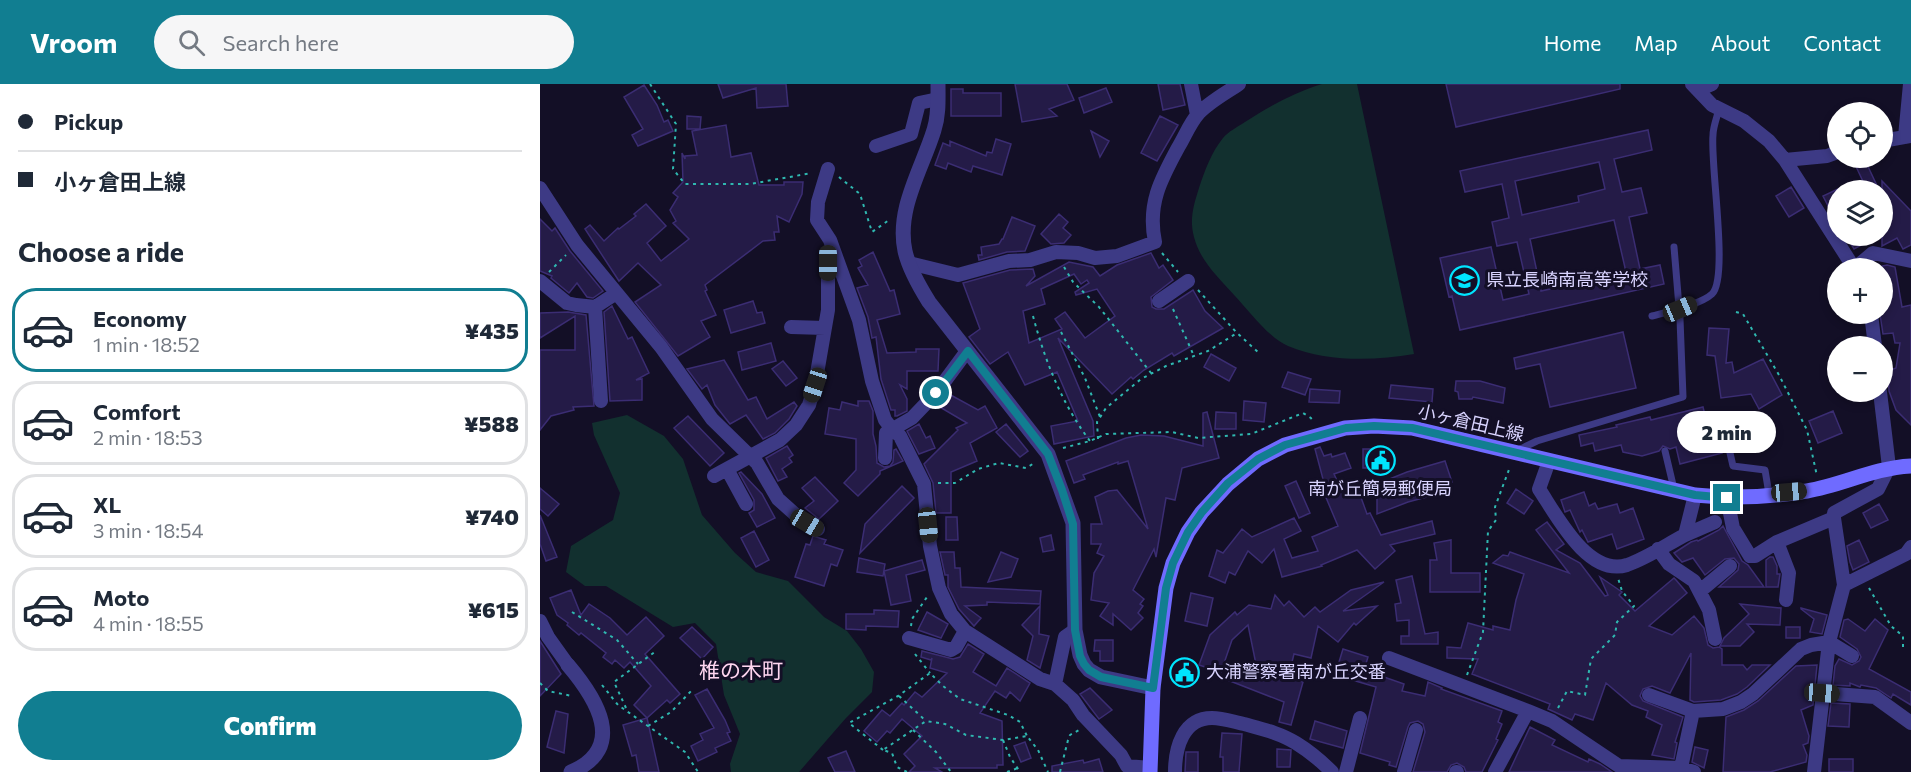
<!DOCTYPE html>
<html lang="en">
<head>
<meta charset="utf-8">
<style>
	:root { --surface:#fff; --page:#f6f6f7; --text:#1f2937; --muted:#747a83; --line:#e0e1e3; --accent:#117e91 }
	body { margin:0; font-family:Commissioner,"Noto Sans JP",sans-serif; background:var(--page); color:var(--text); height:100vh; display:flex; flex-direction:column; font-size:22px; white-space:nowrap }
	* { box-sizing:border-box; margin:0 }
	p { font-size:20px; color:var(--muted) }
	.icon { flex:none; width:33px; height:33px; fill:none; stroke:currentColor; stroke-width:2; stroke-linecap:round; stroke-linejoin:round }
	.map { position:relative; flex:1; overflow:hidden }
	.drawer { display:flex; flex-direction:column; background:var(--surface); width:540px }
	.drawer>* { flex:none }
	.guide { display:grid; align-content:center; height:132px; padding:0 18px; background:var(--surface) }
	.controls { position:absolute; left:1287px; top:18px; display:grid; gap:12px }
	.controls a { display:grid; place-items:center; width:66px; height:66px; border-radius:50%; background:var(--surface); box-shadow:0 3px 9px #0003; font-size:30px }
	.end { position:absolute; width:27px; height:27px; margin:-14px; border:8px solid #117e91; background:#fff; box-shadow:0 0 0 3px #fff }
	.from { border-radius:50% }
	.bubble { position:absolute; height:42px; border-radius:21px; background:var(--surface); box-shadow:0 3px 9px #0003; font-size:20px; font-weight:800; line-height:42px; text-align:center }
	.car { position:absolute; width:18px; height:36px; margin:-18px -9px; border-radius:8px; box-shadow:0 0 4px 2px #0007; background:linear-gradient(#222 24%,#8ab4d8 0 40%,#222 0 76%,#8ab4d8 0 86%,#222 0) }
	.guide b { display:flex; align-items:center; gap:21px; height:57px; font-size:22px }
	.guide b+b { border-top:2px solid var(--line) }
	.guide i { width:15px; height:15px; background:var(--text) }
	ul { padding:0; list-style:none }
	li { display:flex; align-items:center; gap:18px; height:84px; margin:0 12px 9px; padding:0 6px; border:3px solid var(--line); border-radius:24px }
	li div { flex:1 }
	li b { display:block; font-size:22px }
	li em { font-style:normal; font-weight:800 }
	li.on { border-color:var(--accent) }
	li>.icon { width:54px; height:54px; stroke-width:1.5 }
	h2 { padding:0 18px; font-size:27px; line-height:72px }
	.button { display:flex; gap:12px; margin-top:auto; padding:12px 18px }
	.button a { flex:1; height:69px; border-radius:36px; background:var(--accent); color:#fff; font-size:24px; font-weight:800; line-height:69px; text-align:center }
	header { display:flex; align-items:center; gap:36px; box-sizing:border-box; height:84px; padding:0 30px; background:var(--accent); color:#fff }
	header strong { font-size:28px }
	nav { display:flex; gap:33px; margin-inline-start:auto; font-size:21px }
	.search { width:420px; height:54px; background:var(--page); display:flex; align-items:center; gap:15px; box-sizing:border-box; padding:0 21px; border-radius:33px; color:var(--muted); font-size:22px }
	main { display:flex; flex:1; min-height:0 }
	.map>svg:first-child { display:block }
</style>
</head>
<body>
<header>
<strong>Vroom</strong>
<div class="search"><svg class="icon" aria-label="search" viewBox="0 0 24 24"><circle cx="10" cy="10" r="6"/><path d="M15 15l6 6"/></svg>Search here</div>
<nav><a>Home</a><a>Map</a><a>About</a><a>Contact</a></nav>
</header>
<main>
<section class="drawer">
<div class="guide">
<b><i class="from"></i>Pickup</b>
<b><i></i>小ヶ倉田上線</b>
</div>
<h2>Choose a ride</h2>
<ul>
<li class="on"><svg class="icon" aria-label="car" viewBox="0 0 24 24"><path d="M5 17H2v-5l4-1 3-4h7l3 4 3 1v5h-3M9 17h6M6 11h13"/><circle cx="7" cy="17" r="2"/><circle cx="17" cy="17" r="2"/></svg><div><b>Economy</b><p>1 min · 18:52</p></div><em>¥435</em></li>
<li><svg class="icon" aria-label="car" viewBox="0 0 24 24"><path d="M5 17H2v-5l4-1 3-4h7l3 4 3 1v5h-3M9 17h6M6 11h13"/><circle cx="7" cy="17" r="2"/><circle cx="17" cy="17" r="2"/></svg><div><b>Comfort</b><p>2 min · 18:53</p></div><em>¥588</em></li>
<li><svg class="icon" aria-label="car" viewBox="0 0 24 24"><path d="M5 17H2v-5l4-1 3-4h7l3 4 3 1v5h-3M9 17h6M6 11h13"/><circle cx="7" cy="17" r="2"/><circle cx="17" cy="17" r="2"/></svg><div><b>XL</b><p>3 min · 18:54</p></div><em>¥740</em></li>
<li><svg class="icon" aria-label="car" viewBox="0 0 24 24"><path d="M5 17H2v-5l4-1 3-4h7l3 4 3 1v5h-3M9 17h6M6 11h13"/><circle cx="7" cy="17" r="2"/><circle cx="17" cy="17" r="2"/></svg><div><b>Moto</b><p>4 min · 18:55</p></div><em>¥615</em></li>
</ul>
<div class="button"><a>Confirm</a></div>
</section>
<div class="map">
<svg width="1371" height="688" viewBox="0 0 1371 688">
	<rect width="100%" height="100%" fill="#130f26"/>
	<!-- green -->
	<path fill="#12302f" d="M782,0H817L874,270C833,277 787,278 748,262C730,255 708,226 695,212C679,194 660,177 654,153C649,135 654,120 659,104C665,86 671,69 683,54C688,48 697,43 705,38C730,22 753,9 782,0Z
		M87,331L124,352L143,375L162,431L195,469L216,488L248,497L284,533L307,547L321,565L334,588L332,608L306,634L259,688H191L190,680L200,650L184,611L176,560L155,539L133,543L66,502H45L26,488L31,462L73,436L80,409L54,351L52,339Z"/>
	<!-- building -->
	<path fill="#241b47" stroke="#3b2d73" stroke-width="1.5" fill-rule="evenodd" d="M178,0H246L248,22L217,24L216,4L183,14Z
		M475,0H527L534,16L509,25L517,32L482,38Z
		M618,0H640L645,21L623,26Z
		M906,0H1080V5L916,43Z
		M104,1L117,21L124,38L128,36L133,47L98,62L92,51L103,45L84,13Z
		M566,4L572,18L544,29L539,14Z
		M411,5H423V9H461V32H411Z
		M147,32L161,33L160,45H147Z
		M620,32L638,41L617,77L601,69Z
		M186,41L191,73L211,69L219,101H244V98H263L262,110L249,138L237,132L239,148H234L235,156L223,157L165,201L167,206L165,207L176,231L161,237L170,253L138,272L95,218L121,201L98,179L79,197L45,145L50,141L64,157L78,144L79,145L96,132L94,130L106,120L126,142L107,159L121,177L149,155L133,139L136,137L130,126L138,113L133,109L143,98L142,69L145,75V72L157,71L152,47Z
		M1108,46L1112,66L1074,75L1082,108L1101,104L1107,129L1089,133L1100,185L1120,181L1124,200L920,246L912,212L909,213L900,174L951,163L963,216L989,210L977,158L957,162L952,138L969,134L962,100L925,108L920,87ZM1059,78L1065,105L1038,112L1039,118L982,131L975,97ZM1074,136L1086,188L1001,207L990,155Z
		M551,47L569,57L560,73Z
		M456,55L471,60L462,91L433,82L431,88L408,79L406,85L395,81L403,59L410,62V57L446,72L447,68L452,69Z
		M1319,74H1324L1339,106H1327L1313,76Z
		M1342,97L1371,127V161L1363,165L1357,154L1342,162Z
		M1251,103L1264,124L1249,133L1236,112Z
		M1298,105V141L1283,112Z
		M519,130L528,138L523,144L531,151L524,159L511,160L501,150Z
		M472,133L495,142L485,167L467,168L439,176L438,171H442L441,163L459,160L462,155H463Z
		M0,135L12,147L15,144L30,167L63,207L53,214L47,213L37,199L29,209L11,194L12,192L0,187Z
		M1314,152H1338L1314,165L1308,155Z
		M333,168L350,207L354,206L360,230L337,236L347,269L376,268V265H399L398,287H367V305L360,301L367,315V327L357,332H355V326H351L341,295L336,253L332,254L328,233L317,204L328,201L318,184L322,182L319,176Z
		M611,169L619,184L623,181L633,196L611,213L612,223L616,225H624L653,206L665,227L683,244L634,272L632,269L604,286L593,295L591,293L572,310L518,254L553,337L554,352L514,360L511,342L538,337L517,288L485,301L468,268L450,280L429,253L440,245L423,199L470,186L493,185L495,192L486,202L529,178L553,183L560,192L577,181ZM534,190L541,200L547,196L549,199L535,208L536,211L557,205L575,232L545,254L525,228L515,235L522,245L489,259L483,227L505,220L501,205Z
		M1347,181L1355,183L1362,223L1371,221V341L1356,326L1349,307L1348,287L1356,284L1360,259H1355L1353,249L1343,250L1340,230H1342V182Z
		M213,217L217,229L222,228L225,239L191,249L184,226Z
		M72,222L88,255L92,253L109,289L96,296L102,295V316L70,317L64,228Z
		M28,228L46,231L54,322L33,323L34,326L11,332L0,346V266H35V232L0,254V229Z
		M1169,244L1189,245L1186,279L1192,278L1194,289L1223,275L1242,311L1219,325L1211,310L1181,314L1175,272L1167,271Z
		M1083,248L1096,304L1010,323L1000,280L976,285L974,274Z
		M231,259L236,277L202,286L198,268Z
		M671,270L696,284L689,297L664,283Z
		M184,276L208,316L216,313L227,335L254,318L257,322L249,335L235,349L223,355L206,331L190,340L175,321L167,301L162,305L147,285Z
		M243,277L257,294L246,302L232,285Z
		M748,288L771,295L765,311L742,303Z
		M916,297H940L965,304L963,319L933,313L932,315H919L918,308L915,307Z
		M851,301L893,305L892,318L849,314Z
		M770,305L800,307L799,319L769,318Z
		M407,309L438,326L445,322L457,344L430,359L437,377L411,388V429H396L393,399L384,380L418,346L416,344L427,339L398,322Z
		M318,317H329L333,327V350L336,362L337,379L344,383L350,382L353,378L354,366L356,365L363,377L340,387V390L318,412L304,399L316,386V355L285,350L289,324L300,326L302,318L318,322Z
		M704,317L726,319L724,338L703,336Z
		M1163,323L1169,348L1187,343L1193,361L1180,364L1182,369L1140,380L1136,363L1130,365L1123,362L1119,367L1102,372L1083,368L1081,361L1055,367L1053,359L1041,362L1039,351L1077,343L1076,341L1110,333L1111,336Z
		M1293,327L1302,349L1278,359L1269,337Z
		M667,328L679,374L642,384L635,416L626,414L616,473L614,465L593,506L604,515L600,520L603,522L598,529L603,534L591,546L573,530V541L560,532L569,519L551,516L554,489L564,472L557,469L561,460H551V440H562L555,413L568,407L577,406L608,445L588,377L578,380V378L543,391L545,395L534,399L526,377L586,354L601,351L624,352L663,362V329Z
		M676,328L696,329V345H675Z
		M148,332L184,369L170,382L134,344Z
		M379,340L386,354L390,352L395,364L379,370L367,347Z
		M466,340L488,367L480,373L456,348Z
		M247,362L253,371L249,374L252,378L242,385L247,393L238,397L226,374Z
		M780,363L784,372L791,370L792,373L805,369L811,384L794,390L805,414L819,408L827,430L830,429L841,451L892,437L895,450L850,461L855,467L835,485L817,466L781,481L782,482L742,493L734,465L722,479L708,467L695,491L689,488L685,499L669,492L677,466L683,469L702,445L712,453L754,434L761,447L744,455L752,474L778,467L772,453L798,442L779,397L783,395L775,365Z
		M823,365H846L845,384H823Z
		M905,377L912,398L886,408L887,413L868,418L837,430V400L867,388Z
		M201,388L222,410L235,434L217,443L209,429L214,426V416L199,389Z
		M275,393L298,417L279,435L265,424L274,417L262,404Z
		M756,397L770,429L759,434L745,402Z
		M362,402L374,414L320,469L325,440Z
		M0,404L19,420L8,432L0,425Z
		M976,405L993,417L984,430L967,419Z
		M1044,408L1049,422L1055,419L1058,425L1077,420L1080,429L1093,424L1104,455L1077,465L1072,450L1048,458L1042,446L1040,448L1030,426L1025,428L1021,416Z
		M1339,420L1348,436L1331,444L1323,429Z
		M0,431L17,473L6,477L0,460Z
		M406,433H417L418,456H406Z
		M1007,438L1024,460L1016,466L1040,479L1065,512L1068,511L1060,493L1082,508L1079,511L1095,527L1134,494L1136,496L1147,509L1109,542L1132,551L1154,532L1164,544L1168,561L1173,564L1179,563L1182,565V581H1203L1207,586L1212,581H1230L1207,603L1197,610L1181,616L1154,618L1150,616L1151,569L1130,609L1112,602L1103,605L1100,612L1103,617L1143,633L1135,658L1137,659L1134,675L1112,671L1122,641L1106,633L1108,627L1092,621L1066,599L1053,636L1035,630L1032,636L1008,625L1010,620L932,590L938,575L907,574V563L921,564L928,539L953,546V542L970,546L976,516L984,490L953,479L963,471L968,472L970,468L1029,489L996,446Z
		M1183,442L1202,477L1208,481L1224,503H1179L1198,486L1199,480L1194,474L1185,475L1165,491L1153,474L1142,478L1134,469L1151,458L1157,456L1158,457L1179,446Z
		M214,447L229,476L216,483L201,454Z
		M511,451L514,466L503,468L500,454Z
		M273,452L286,456L284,460L303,466L297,482L291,480L284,502L255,493L266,460L270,461Z
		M911,456V489H940V508H890V476H897L894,459Z
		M1319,456L1329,478L1313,486L1310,478L1307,462Z
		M400,468H414L415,484H420L421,503L501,507L500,520L447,518V521L425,522L441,534L434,542L419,525L408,503V491H405Z
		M461,468L478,475L471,493L448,498Z
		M1230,473H1233L1237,482V490H1240L1238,503H1226V476Z
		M319,474L345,480L343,492L317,488Z
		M382,476L385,486L366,491L371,517L351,521L344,487Z
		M872,492L885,550L898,548V560H861V552H869V536L857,537L855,520L861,519L856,496Z
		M844,498L803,527L837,522L816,541L814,539L798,558L778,542L771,574L754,570L748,594L763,598L751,641L739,638L744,618L685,595L691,581L718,590L708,541L692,556L681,588L659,581L670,551L695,528L697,531L709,521L731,525L735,511L744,522L749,517L764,533L775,523L780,528L811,506Z
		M31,506L41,531L49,520L70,534L87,551L106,533L124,552L105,570L140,610L130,619L127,616L107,634L119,688H99L96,671L92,672L83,641L107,634L94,621L111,602L90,578L84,584L75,576L72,580L63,573L66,569L41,549L39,551L27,541L28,539L17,531L10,514Z
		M651,509L673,514L667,542L645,537Z
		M1200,520L1241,524L1240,541L1207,540L1214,548L1200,562H1180L1184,554L1209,530Z
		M500,522L499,550L509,552L500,584L487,576L493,552L482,541Z
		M1261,524L1287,531L1282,550L1270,548L1274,535L1261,525Z
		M334,526L359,527L358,543L326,542V546L306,545V530H334Z
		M387,528L408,540L401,554L378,546Z
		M1308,535L1325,547L1335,535L1348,546L1329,585L1371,608V621L1353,610L1351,614L1336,604L1321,601L1320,603L1310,599V602L1293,601L1295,582L1299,575L1312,581L1319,577L1321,573L1317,565L1300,553L1304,536Z
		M152,543L173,563L162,575L140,554Z
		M1246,543H1260V554H1246Z
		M555,556H573V577H560V567H554Z
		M0,557L21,590L0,612Z
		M428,560L444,570L433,588L456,602L467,584L490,599L480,617L470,608L466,614L455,607L440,629L462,637L463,681H457V684H395L402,688H369L375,682L364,670L382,652L362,635L350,649L347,647L337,658L324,647L342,626L350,632L362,619L364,621L375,608L382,613L407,589L390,584L392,574L391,576L381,573L382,567L413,575L420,573Z
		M803,565L828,573L824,586L864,600L862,607L885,612L888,598L902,604L901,605L962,627L958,638L962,640L956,655L958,656L942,688H926L924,683L917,679L911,681L907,688H873L885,648L883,640L878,637L870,639L868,643L856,683L849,681L850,678L820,669L836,603L795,591Z
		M1277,581L1273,621L1261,626L1269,652L1268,659L1263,661L1267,671L1266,678L1230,688H1183L1186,633L1204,626L1218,617L1256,582Z
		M550,604L572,626L559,635L540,610Z
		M167,605L185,636L190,648L187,649L191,657L175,664L177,668L158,677L151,662L163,656L160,650L174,644L155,611Z
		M1291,619L1310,620L1309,643L1288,642Z
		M16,627L28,630L24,669L7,663Z
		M775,637L807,647L803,664L770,655Z
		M990,643L1015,656L1012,661L1048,678L1049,675L1060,680L1072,688H969Z
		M682,649L702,650L699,688H683V673H680Z
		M485,658L491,674L481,678L474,662Z
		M1155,663L1168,666L1164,684L1152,678Z
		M737,665L751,666L750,683H737Z
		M306,667L315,688H295L288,674Z
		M646,668H658V688H645Z
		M559,675L563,688H512V682L543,676L544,679Z
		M1289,675H1313V688H1289Z"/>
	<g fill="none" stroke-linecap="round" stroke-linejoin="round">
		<!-- path -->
		<path stroke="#2fb8b0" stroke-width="2" stroke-dasharray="3 4.5" stroke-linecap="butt" d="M110,0L136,40L133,85L145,100H210L272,89
			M299,93L320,110L332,148L349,136
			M622,169L638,188
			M524,183L533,198L559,223L611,289
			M9,188L26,171
			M658,206L697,249L718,268
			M633,225L654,272
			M1196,228L1203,230L1239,291L1267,346L1277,392
			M493,232C505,277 522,320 550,357
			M521,248L545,294L560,333
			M558,355L557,338L566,324L601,295L626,282L668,267L697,249
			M523,364L550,357L566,350L632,348L658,354L711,350L763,329L771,334L772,337
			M398,399H415L438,385L459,379L486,384L496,378
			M1329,504L1351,542L1363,552V564
			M32,528L77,556L98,580
			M371,542L372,535L387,513
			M375,570L390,589
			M927,591L943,548L948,447L956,436L955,423L970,383
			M0,599L8,607L32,612
			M62,601L78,621L145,668L158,688
			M359,612L386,637
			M86,624L74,598L116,567
			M1018,624L1027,607L1045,611L1051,575L1075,551L1077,538L1094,522L1082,507L1078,494
			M108,642L131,628L153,605
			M373,646L396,668L411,688
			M463,656L470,673L480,688
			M343,666L309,639L358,612L390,589L403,602L420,615L468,631L480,638L487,652
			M367,688L357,683L352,669L343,666L386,637L405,640L426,651L463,656L487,652L498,666L508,688
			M467,688L478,684
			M520,688L528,656L530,651L539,646"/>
		<!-- service -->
		<path stroke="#3d3a85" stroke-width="7" d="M1112,232C1127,228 1160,221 1172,210C1189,194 1170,80 1173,51C1173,43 1177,33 1179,25
			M978,366L997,357L1143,313L1140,235L1134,163
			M1125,367L1134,405
			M1190,369L1193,382L1225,386L1229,410"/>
		<!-- minor -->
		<path stroke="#3d3a85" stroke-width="14" d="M651,0L657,31
			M1152,0L1172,21L1204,37L1229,57L1245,76L1314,184
			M1158,6L1172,0
			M1365,53L1370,0
			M1342,57L1371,52
			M336,62L371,50L379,19L398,15
			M1245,76L1287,72L1298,68
			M288,85L278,118L277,136L290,156L319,236L332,297L345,336L352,345L360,352L384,400L390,462L399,504L411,530L425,547L500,595L515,600L533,616L543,631L581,671L587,682L610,684
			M0,104L37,161L121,263L172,335L217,379L238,415L257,432L278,445
			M369,179L418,191L469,177L490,176L516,168L538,169L555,174L577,172L615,158C607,120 621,95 639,62C645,52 650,39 658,30C669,18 686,9 699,0
			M1315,184L1333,169L1371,177
			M0,197L27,219L36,221L55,223L75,210
			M619,217L648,197
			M55,223L61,317
			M1331,230L1335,262
			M251,243L285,244
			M345,374L346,349L372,334L396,309L427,267
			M1009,377L999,405C1017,432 1048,493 1087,481C1107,474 1126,461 1145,451L1155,411
			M187,385L206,420
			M174,392L240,356L256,341L269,321L275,301L288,226V179L297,177
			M1187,414L1193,444L1210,472H1215L1237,458L1294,434L1304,501L1289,558L1274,688
			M1294,434V429L1338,405L1349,383L1340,308
			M1145,451L1175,438
			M1237,458L1249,489L1246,516
			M1118,465L1129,480L1154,497L1169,526L1175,555
			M1304,501L1366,470L1371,463
			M1160,507L1190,482
			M0,537L8,553L28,581
			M369,554L411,566L416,563L425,547
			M849,574L988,627L1012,637L1079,682L1141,684L1154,688
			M515,600L525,553L535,546
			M1282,609L1335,613L1371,639
			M1109,611L1153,627L1183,625L1201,618L1213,610L1261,565L1271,561L1289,558L1312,572
			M1141,684L1153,627
			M635,688C635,664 643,634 672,634C683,634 694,638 704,640C722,645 740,649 756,659C769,667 781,677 792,688
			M806,688L820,634
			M864,688L876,646
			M916,688H917
			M955,688L988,627"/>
		<!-- tertiary -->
		<path stroke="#3d3a85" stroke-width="15" d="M398,0C398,15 399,31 394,46C382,85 356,125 365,167C369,185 379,202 389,218L508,370L533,439L535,546L540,571L544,580L549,586L561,593L613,604
			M28,581C56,614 88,664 31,688"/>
		<!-- secondary -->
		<path stroke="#6f6bff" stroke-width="15" d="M610,688L613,604L626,504L633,479L648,448L662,428L688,400L718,375L745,361L805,344L834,342L872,344L1155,411C1192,415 1230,413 1267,407C1303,401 1333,384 1371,382"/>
	</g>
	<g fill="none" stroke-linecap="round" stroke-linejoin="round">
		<!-- route -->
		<path stroke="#117e91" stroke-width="8" d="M396,309L428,267L508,370L522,406L533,440L535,546L540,572L544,580L549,586L561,593L613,604L626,504L633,479L648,448L662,428L688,399L718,375L745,361L806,344L834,342L872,344L1155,411L1187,414"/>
	</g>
	<!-- icons -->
	<defs>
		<symbol id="school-ring" viewBox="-11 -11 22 22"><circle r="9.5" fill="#130f26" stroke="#00e5ff" stroke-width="1.5"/><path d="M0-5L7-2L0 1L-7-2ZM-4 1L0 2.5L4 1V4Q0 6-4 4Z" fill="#00e5ff"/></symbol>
		<symbol id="civic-ring" viewBox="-11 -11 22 22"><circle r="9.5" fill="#130f26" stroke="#00e5ff" stroke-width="1.5"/><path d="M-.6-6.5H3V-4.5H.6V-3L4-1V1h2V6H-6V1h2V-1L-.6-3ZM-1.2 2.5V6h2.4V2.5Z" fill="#00e5ff"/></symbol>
	</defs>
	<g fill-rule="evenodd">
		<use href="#school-ring" x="908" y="180" width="33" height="33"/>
		<use href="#civic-ring" x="824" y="360" width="33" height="33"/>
		<use href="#civic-ring" x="628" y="572" width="33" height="33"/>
	</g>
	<g text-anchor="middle" stroke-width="6" stroke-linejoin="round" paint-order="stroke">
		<!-- poi labels -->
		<g font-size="18" fill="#d9d4ff" stroke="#130f26" text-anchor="start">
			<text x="946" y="202">県立長崎南高等学校</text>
			<text x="840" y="411" text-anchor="middle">南が丘簡易郵便局</text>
			<text x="666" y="594">大浦警察署南が丘交番</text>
		</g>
		<!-- street labels -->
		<g font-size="18" fill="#d9d4ff" stroke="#130f26">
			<text transform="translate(931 339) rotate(13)" y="6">小ヶ倉田上線</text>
		</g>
		<!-- quarter labels -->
		<g font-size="21" fill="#ffd6f0" stroke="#130f26">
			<text x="201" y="594">椎の木町</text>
		</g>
	</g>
</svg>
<div class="controls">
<a><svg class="icon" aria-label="locate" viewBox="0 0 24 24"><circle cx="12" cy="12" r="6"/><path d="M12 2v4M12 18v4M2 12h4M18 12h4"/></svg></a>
<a><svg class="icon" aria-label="layers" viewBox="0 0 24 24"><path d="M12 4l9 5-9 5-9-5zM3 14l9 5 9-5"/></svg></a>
<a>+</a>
<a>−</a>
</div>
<i class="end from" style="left:396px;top:309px"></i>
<i class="end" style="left:1187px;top:414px"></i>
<div class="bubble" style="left:1137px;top:327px;width:99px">2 min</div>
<i class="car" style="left:288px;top:179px;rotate:180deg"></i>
<i class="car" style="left:1140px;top:225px;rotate:67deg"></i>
<i class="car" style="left:275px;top:301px;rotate:198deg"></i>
<i class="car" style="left:1249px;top:408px;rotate:85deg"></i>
<i class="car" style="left:267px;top:439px;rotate:121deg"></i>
<i class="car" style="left:388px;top:441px;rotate:174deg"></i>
<i class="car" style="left:1282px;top:609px;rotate:94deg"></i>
</div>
</main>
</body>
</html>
